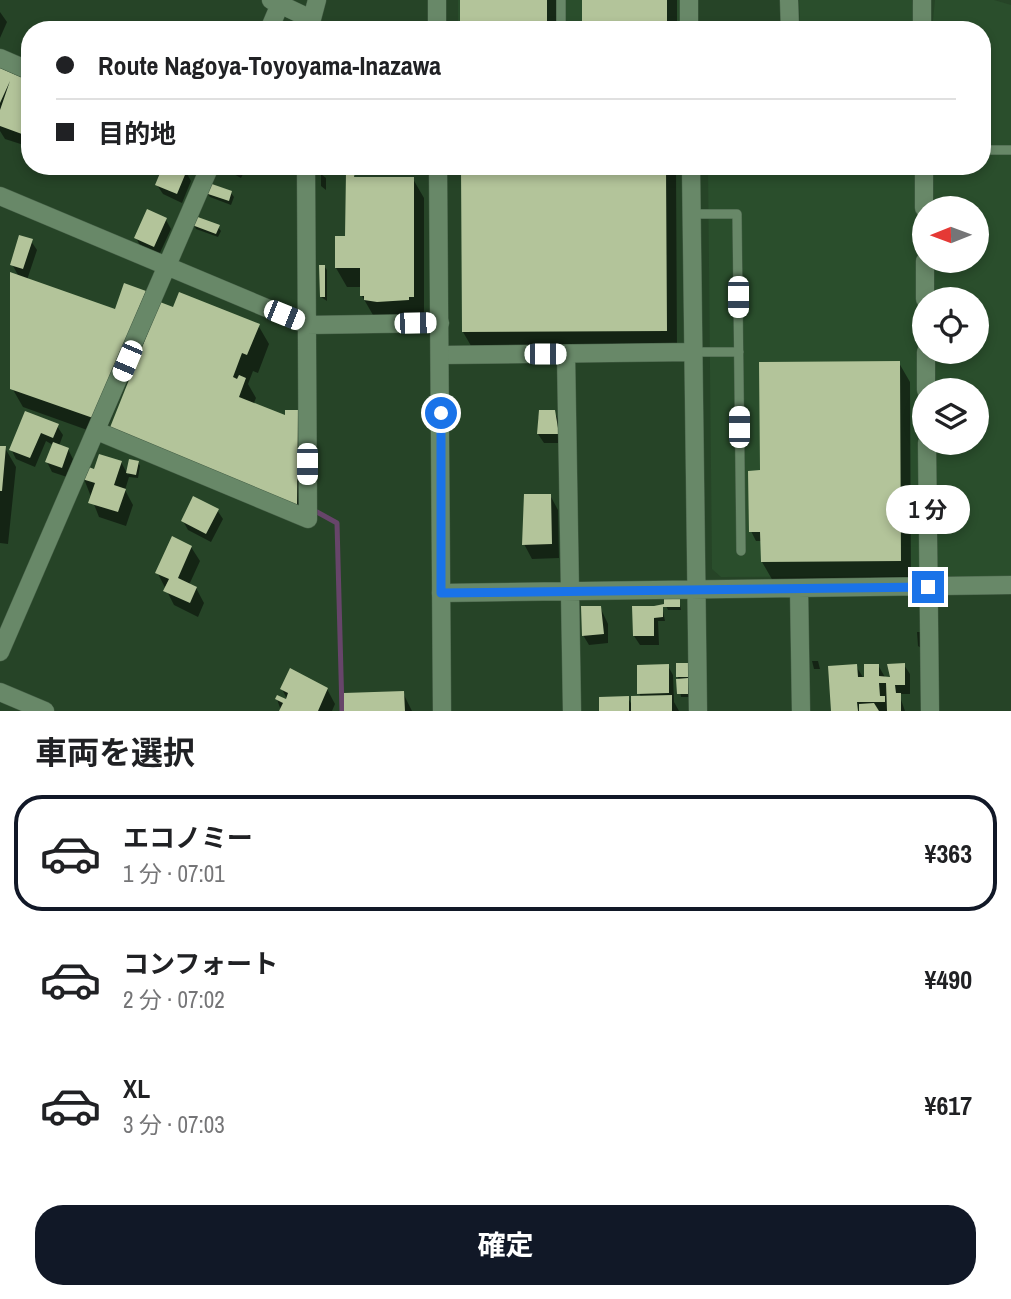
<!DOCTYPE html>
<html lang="ja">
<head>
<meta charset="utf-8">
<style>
	:root { --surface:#fff; --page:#f6f6f6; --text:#202124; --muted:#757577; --line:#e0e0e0; --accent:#111827 }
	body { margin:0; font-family:"Archivo Narrow","Noto Sans JP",sans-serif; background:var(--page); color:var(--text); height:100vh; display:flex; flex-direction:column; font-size:26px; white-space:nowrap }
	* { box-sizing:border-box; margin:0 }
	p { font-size:23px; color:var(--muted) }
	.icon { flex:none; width:38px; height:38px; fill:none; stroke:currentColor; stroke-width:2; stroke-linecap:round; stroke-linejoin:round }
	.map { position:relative; height:711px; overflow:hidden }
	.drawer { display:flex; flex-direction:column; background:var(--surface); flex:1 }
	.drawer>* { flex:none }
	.guide { position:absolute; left:21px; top:21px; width:970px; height:154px; border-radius:28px; box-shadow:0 4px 10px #0003; display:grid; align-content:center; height:154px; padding:0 35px; background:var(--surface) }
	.needle { width:46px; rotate:269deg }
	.buttons { position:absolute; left:912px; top:196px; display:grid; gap:14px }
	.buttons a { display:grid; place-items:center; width:77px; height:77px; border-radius:50%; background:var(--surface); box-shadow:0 4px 10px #0003; font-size:35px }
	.end { position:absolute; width:32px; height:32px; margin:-16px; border:9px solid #1a73e8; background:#fff; box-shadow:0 0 0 4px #fff }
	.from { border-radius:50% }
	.bubble { position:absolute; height:49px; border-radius:24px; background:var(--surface); box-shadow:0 4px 10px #0003; font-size:23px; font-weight:700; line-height:49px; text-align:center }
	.car { position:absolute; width:21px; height:42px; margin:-21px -10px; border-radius:9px; box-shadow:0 0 5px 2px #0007; background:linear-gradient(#fff 24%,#345 0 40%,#fff 0 76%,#345 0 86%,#fff 0) }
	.guide b { display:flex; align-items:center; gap:24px; height:66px; font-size:26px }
	.guide b+b { border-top:2px solid var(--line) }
	.guide i { width:18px; height:18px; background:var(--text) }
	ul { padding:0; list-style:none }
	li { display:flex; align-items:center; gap:21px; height:116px; margin:0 14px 10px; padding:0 21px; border:4px solid transparent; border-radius:28px }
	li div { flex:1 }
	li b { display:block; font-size:26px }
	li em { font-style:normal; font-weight:700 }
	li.active { border-color:var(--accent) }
	li>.icon { width:63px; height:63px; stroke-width:1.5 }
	h2 { padding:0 35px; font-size:32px; line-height:84px }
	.button { display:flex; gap:14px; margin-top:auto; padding:14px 35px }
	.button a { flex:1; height:80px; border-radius:28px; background:var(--accent); color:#fff; font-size:28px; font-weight:700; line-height:80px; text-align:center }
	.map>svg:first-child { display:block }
</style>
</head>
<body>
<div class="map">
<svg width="1011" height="711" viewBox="0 0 1011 711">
	<rect width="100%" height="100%" fill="#264427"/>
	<!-- built -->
	<path fill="#2a4e2c" d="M458,0H682V30H458Z
		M799,0H912L918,30H800Z
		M935,0H994L1011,5V576L942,578L938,573L936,443H976V390H936L935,352H976V299H935L934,261H976V208H934L933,166H982V30H932Z
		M919,166L923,572L916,576L721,577L712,569L708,167Z"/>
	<!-- shadow -->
	<path fill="#0007" d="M462,0H557V30H462Z
		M584,0H677V30H584Z
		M0,12L7,22L0,38Z
		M0,70L30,83V147L5,139L0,131Z
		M165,166L186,172L191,181L182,203L163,194L157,185Z
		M219,166H239L244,172L241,178Z
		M463,166H676L677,350L474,351L463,332Z
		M321,174L326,178V190L321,186Z
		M413,179L424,198V316L389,321L373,315L362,296V287H347L336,268L347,238Z
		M207,193H231L234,197L231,205L210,197Z
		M166,220L171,229L159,255L141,247L136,238Z
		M194,225L218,227L221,231L218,237L196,229Z
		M31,241L37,250L27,280L116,311L145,293L157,314L258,325L269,344L258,373L253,371L248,384L256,398L253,405L287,418L297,411L308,430L307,523L130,383L127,381L104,436L23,407L12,388L19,277L12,264Z
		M324,266L327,270V301L321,297Z
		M899,363L910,382L911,579L773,581L762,562V541H756L751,531L758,472Z
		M554,412L563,427V443H544L538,434V418Z
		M26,413L57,426L63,435L59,446L68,449L73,459L67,477L52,472L47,462L53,445L46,441L35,467L16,459L11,449Z
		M0,447L5,448L16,467L8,544L0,543Z
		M130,461L138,462L140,466L138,478L129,477L125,490L133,505L126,526L99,517L84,479L121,462L128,475Z
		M550,495L558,510L559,558L532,559L524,544Z
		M217,510L223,519L211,542L188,530L183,521Z
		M191,547L200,561L189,585L196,588L204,603L198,617L174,605L157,572Z
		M679,600L681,610H668L666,606Z
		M662,606L665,621H658L659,645H640L634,636Z
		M600,607L608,624V643L589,645L583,635Z
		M917,632H921L924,650L918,646Z
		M812,661H818L820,669H814Z
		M687,665L690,697H681L678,676Z
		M878,665L886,679H892L904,665L910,674V694H899L905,711H833L830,668L856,666L866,682Z
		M668,666L673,675L674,702L679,711H601L600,698H628L633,707L641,697L639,693Z
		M282,689H327L335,704L332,711H281L277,699L289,703Z
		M403,693L412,711H346L345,695Z"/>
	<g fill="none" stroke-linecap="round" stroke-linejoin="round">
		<!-- stream -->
		<path stroke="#67456a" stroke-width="5" d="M317,512L337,523L342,711"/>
	</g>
	<!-- building -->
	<path fill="#b3c49a" d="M460,0H547V30H460Z
		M582,0H667V30H582Z
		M0,68L30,81V137L0,126V110L10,81L0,103Z
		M163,166L187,170L177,194L155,185Z
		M461,166H666L667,331L462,332Z
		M346,172H355L354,177H414V297H409V300L377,302L364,300V296H360V268H335V236H345Z
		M209,183L232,191L229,201L205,193Z
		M147,209L167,218L154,247L134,238Z
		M195,216L220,225L216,234L192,225Z
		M19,235L33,239L23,269L10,265Z
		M319,265H325V297H320Z
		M10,272L115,309L124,283L146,291L93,418L10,389Z
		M179,292L260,324L247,355L242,353L233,377L237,379L239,375L246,378L239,397L285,415V410H298L297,506L109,430L160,302L173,307Z
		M900,361L901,561L761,562L760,532H749L748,471L760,470L759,362Z
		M539,410H555L559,434H537Z
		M25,411L59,424L53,438L41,433L30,458L9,450Z
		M53,442L69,448L62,468L45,462Z
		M0,446H6L2,491H0Z
		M99,454L122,461L114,485L126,489L118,512L88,503L95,483L82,479L86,466L94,469Z
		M129,459L139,461L136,475L126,473Z
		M524,494H551L552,544L522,545Z
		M193,496L219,509L206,534L181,521Z
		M172,536L192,546L178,578L197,587L190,603L163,591L169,579L155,573Z
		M680,598V607H663V617L654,618V636H633L632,606H654L664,604V599Z
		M581,606H601L604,634L582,636Z
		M676,663H688V677H676Z
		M905,663V685H895L896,693H901V711H887L886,683H879L880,696H885V702H857L858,711H831L828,666L857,664L858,677H864V664H879V676L890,677L887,664Z
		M669,664V693L637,694V665Z
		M290,668L328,688L318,711H279L283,703L275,699L277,695L286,699L288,693L280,689Z
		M688,678V694H677L676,679Z
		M404,691L405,711H344V693Z
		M672,695V711H631V696Z
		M629,696V711H599V697Z
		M874,703L879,711H859V704Z"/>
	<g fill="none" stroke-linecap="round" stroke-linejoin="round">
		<defs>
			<path id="service" d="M561,0V30
				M982,150H1011
				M692,214H737L741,551
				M693,352H739"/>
			<path id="minor" d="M271,0L311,19
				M689,0V30
				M789,0L790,30
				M922,0V30
				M269,30L280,4
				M309,30L317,0
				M0,58L30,71
				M691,166L698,711
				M924,166V208
				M0,196L307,325L440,323
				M925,261V299
				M926,352V390
				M566,354L572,711
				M441,355L693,352
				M97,431L308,519L306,166
				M927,443L930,711
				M799,588L801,711
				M441,593L1011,585
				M0,652L210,166"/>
			<path id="tertiary" d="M0,692L45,711"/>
			<path id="secondary" d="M437,0V30
				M438,166L442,711"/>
		</defs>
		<!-- service casing -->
		<use href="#service" stroke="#476048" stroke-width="10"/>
		<!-- minor casing -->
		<use href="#minor" stroke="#476048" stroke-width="19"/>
		<!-- tertiary casing -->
		<use href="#tertiary" stroke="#476048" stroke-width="19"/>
		<!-- secondary casing -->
		<use href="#secondary" stroke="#476048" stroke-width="19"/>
		<!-- service -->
		<use href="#service" stroke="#688868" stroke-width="9"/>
		<!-- minor -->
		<use href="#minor" stroke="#688868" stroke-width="18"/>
		<!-- tertiary -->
		<use href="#tertiary" stroke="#688868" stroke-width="18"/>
		<!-- secondary -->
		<use href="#secondary" stroke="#688868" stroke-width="18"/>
	</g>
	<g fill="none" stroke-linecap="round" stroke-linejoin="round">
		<!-- route -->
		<path stroke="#1a73e8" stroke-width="9" d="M441,413V593L928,587"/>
	</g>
</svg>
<div class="buttons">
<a><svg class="needle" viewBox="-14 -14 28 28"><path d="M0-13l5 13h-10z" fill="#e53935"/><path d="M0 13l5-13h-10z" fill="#757577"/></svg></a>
<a><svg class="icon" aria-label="locate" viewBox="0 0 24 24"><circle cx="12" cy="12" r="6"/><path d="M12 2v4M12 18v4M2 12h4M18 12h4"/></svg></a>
<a><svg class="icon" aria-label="layers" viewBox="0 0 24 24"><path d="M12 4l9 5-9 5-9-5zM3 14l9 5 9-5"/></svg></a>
</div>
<i class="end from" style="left:441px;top:413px"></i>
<i class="end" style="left:928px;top:587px"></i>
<div class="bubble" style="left:886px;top:485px;width:84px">1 分</div>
<i class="car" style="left:738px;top:297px;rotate:180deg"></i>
<i class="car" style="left:284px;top:315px;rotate:112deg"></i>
<i class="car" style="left:415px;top:323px;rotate:89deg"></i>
<i class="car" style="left:545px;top:354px;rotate:90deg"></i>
<i class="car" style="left:127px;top:361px;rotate:203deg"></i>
<i class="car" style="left:739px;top:427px;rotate:0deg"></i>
<i class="car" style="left:307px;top:464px;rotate:180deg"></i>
<div class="guide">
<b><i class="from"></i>Route Nagoya-Toyoyama-Inazawa</b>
<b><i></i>目的地</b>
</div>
</div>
<section class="drawer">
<h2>車両を選択</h2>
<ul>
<li class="active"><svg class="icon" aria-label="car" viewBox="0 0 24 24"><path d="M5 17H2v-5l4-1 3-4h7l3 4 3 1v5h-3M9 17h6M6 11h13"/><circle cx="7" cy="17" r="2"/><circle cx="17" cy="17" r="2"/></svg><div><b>エコノミー</b><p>1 分 · 07:01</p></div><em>¥363</em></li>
<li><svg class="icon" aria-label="car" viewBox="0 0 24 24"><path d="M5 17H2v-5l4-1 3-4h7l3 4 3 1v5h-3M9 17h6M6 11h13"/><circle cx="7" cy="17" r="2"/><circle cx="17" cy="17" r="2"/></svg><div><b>コンフォート</b><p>2 分 · 07:02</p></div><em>¥490</em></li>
<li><svg class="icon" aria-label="car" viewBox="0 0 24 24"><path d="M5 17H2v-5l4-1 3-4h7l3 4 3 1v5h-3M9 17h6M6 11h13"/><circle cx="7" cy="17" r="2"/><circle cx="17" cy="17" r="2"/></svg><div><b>XL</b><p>3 分 · 07:03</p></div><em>¥617</em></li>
</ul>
<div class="button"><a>確定</a></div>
</section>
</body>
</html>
